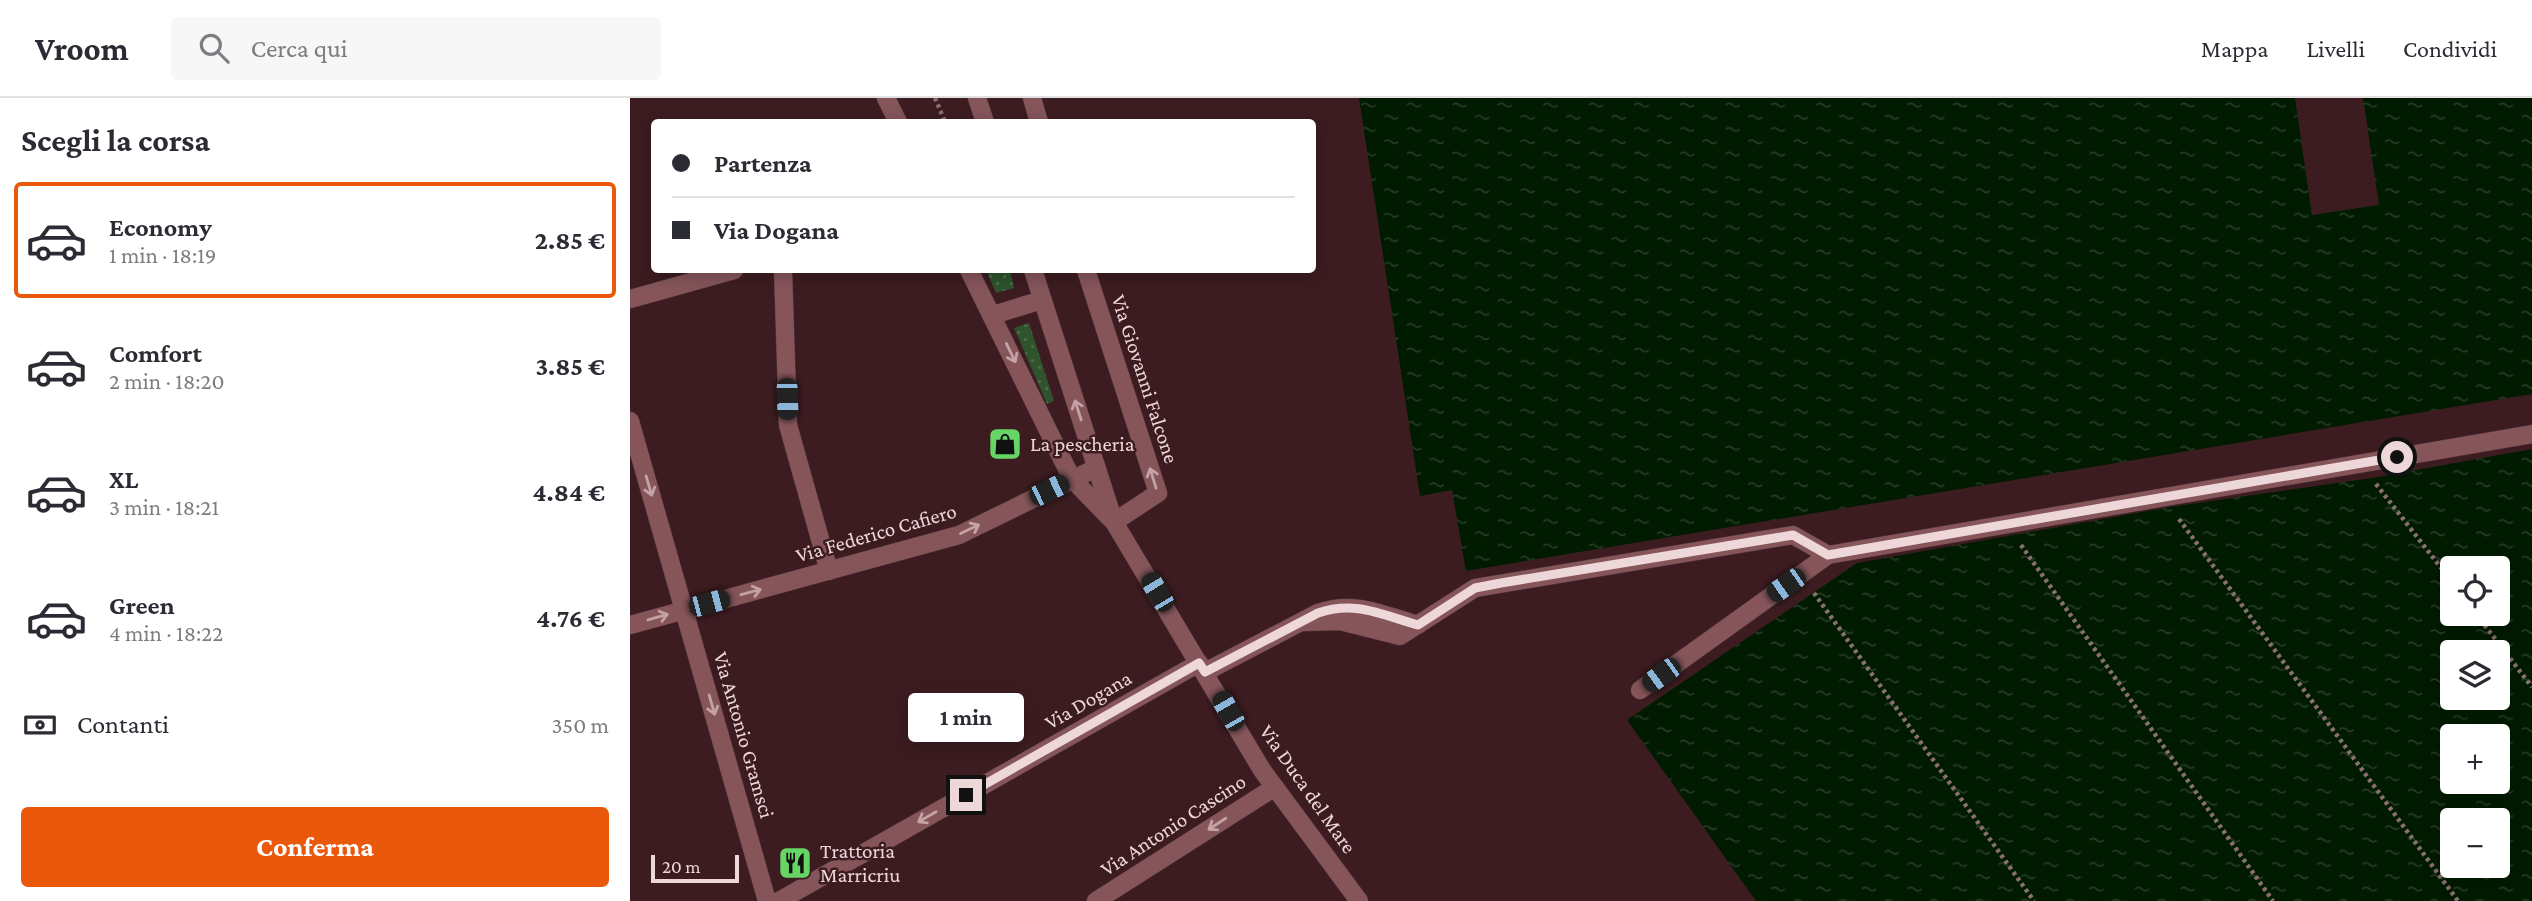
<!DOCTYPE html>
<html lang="it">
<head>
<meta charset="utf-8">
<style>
	:root { --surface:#fff; --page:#f7f7f7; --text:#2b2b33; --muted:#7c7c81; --line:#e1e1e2; --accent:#ea580c }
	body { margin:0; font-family:"Crimson Pro",serif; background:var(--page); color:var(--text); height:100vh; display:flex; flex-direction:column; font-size:26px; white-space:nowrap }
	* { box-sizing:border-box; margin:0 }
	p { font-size:23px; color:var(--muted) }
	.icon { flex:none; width:38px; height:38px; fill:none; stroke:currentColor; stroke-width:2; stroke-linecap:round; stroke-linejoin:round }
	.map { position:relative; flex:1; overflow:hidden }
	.details { display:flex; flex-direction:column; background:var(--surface); width:630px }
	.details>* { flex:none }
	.top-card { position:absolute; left:21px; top:21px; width:665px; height:154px; border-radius:7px; box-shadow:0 4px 18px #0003; display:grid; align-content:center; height:154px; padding:0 21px; background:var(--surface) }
	.tools { position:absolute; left:1810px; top:458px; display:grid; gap:14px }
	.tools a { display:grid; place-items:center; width:70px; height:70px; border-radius:7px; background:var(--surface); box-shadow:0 4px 18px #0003; font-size:35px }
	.scale { position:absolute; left:21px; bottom:18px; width:88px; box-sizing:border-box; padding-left:7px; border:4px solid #edd7d9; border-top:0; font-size:19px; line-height:24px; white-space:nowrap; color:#edd7d9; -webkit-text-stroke:5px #3c1c20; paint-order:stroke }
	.end { position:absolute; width:32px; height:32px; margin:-16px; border:9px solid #edd7d9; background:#111; box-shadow:0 0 0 4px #111 }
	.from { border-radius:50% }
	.bubble { position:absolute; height:49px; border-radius:7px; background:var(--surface); box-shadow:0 4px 18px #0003; font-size:23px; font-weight:700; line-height:49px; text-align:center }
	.car { position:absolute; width:21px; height:42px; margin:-21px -10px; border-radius:9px; box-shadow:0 0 5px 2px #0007; background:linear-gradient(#222 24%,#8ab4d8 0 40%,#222 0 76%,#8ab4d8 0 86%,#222 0) }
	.top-card b { display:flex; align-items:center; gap:24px; height:66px; font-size:26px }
	.top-card b+b { border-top:2px solid var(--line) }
	.top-card i { width:18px; height:18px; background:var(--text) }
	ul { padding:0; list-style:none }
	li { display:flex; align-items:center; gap:21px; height:116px; margin:0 14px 10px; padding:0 7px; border:4px solid transparent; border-radius:7px }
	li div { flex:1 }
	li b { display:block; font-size:26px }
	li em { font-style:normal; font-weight:700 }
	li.selected { border-color:var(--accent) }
	li>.icon { width:63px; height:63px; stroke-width:1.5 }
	h2 { padding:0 21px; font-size:32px; line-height:84px }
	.pay { display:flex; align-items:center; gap:18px; height:77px; padding:0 21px; font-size:26px }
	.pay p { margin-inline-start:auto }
	.cta { display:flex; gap:14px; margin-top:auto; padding:14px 21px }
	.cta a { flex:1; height:80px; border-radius:7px; background:var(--accent); color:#fff; font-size:28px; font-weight:700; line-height:80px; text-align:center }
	header { display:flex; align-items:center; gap:42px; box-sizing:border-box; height:98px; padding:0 35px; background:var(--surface); border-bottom:2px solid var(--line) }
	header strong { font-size:33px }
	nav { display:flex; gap:38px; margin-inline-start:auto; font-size:24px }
	.search { width:490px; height:63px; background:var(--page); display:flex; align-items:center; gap:18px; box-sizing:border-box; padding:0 24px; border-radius:7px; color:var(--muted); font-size:26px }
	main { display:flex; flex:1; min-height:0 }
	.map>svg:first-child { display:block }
</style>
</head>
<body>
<header>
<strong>Vroom</strong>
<div class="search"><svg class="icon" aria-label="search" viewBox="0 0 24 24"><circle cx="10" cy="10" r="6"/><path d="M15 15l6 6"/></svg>Cerca qui</div>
<nav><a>Mappa</a><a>Livelli</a><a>Condividi</a></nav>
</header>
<main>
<section class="details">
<h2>Scegli la corsa</h2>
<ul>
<li class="selected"><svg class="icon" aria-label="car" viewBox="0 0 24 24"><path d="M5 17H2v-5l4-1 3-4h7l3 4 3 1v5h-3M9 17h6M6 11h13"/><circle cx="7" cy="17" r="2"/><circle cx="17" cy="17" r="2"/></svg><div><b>Economy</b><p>1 min · 18:19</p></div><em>2.85 €</em></li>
<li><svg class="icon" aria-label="car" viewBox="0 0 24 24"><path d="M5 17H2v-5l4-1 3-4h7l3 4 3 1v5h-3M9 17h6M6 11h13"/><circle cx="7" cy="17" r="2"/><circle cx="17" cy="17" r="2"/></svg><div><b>Comfort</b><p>2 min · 18:20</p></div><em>3.85 €</em></li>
<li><svg class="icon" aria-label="car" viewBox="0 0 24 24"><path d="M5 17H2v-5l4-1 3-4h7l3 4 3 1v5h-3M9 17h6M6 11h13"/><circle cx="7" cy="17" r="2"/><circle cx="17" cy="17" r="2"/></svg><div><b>XL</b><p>3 min · 18:21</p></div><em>4.84 €</em></li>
<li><svg class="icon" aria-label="car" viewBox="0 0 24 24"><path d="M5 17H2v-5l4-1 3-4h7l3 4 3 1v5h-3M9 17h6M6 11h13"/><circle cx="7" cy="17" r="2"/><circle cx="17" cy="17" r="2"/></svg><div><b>Green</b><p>4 min · 18:22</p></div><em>4.76 €</em></li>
</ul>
<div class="pay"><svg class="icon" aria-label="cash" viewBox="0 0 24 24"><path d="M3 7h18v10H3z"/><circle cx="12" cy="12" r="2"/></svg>Contanti<p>350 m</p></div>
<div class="cta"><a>Conferma</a></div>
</section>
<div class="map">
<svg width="1902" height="803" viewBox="0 0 1902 803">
	<defs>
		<pattern id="garden-dots" width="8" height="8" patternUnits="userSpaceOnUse" patternTransform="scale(1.75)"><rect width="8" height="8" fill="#2e532d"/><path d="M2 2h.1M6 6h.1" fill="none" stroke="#4d6b4b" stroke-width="1.8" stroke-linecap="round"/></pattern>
		<pattern id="water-ripples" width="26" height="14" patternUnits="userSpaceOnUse" patternTransform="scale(1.75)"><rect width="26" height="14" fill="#001b00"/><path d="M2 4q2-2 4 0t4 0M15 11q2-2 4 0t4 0" fill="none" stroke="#263b25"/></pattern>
	</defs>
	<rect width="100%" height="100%" fill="#3c1c20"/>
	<!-- garden -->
	<path fill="url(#garden-dots)" d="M356,172H380L384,190L366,195Z
		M399,225L424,303L417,306L384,230Z"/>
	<!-- water -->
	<path fill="url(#water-ripples)" fill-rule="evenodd" d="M729,0H1665L1682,117L1749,107L1733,0H1902V296L836,473L822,392L790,398Z
		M1902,351V803H1126L997,622L1227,465L1540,409L1742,380ZM1822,471H1867V516H1822ZM1822,555H1867V600H1822ZM1822,639H1867V684H1822ZM1822,723H1867V768H1822Z"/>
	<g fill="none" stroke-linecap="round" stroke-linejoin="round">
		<defs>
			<path id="minor" d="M256,0L268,24
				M347,0L355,24
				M402,0L409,24
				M153,172L158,327L199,473
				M339,172L442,381L481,421
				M403,172L484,424L632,672L729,803
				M456,172L528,395L484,424
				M0,201L104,172
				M363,217L412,202
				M0,323L137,803
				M1198,457L1902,336
				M674,524L710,523L770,538L845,490L1163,437L1198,457L1010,592
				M0,527L329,437L466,370
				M575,574L688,515C724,502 753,517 788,527
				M149,803L569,565
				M466,803L645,689"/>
		</defs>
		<!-- minor casing -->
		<use href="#minor" stroke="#583a3e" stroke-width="19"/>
		<!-- path -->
		<path stroke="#8a6f72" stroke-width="4.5" stroke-dasharray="3.5 3.5" stroke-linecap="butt" d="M305,0L315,24
			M1746,386L1822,484
			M1549,421L1828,803
			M1391,447L1643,803
			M1184,495L1404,803
			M1846,516L1902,589"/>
		<!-- minor -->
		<use href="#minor" stroke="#85555a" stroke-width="18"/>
	</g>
	<!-- one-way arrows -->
	<defs><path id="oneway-shaft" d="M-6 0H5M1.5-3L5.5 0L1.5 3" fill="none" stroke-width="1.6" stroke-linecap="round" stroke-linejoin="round" transform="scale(1.75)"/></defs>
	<g stroke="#c3a3a6">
		<use href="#oneway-shaft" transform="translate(381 255) rotate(64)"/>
		<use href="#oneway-shaft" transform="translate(448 312) rotate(-108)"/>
		<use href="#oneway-shaft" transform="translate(523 380) rotate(-107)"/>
		<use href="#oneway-shaft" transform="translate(19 388) rotate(74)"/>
		<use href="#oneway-shaft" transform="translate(340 431) rotate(-26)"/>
		<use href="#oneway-shaft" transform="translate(121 494) rotate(-15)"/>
		<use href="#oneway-shaft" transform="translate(28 519) rotate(-16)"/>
		<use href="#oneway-shaft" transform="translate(82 607) rotate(74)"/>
		<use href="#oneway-shaft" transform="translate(297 719) rotate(150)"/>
		<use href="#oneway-shaft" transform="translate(587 726) rotate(147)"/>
	</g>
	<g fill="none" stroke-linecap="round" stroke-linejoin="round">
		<!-- route -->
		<path stroke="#edd7d9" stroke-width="9" d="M336,697L569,565L575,574L688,515C725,502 752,517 788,527L845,490L871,485L1163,437L1198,457L1767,359"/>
	</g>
	<!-- icons -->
	<defs>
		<symbol id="shop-square" viewBox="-11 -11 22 22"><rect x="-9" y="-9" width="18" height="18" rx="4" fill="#67d466" stroke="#3c1c20"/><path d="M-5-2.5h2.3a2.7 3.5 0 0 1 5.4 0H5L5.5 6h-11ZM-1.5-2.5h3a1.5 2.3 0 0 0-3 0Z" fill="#111"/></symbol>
		<symbol id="restaurant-square" viewBox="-11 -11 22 22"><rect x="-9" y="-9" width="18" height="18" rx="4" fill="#67d466" stroke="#3c1c20"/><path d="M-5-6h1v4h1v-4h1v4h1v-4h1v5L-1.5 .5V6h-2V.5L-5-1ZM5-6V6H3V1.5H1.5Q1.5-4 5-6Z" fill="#111"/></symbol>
	</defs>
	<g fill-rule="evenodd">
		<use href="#shop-square" x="356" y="327" width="38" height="38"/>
		<use href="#restaurant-square" x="146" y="746" width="38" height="38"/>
	</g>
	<g text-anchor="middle" stroke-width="5" stroke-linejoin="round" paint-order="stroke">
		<!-- street labels -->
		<g font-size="21" fill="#edd7d9" stroke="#3c1c20">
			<text transform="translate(515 281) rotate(72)" y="7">Via Giovanni Falcone</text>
			<text transform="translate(246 435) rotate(-16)" y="7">Via Federico Cafiero</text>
			<text transform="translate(458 602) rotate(-30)" y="7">Via Dogana</text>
			<text transform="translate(114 637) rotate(74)" y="7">Via Antonio Gramsci</text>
			<text transform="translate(678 691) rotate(55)" y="7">Via Duca del Mare</text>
			<text transform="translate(543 727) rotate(-33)" y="7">Via Antonio Cascino</text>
		</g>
		<!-- poi labels -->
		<g font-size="21" fill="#edd7d9" stroke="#3c1c20" text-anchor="start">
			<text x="400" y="353">La pescheria</text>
			<text x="190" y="760">Trattoria<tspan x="190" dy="24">Marricriu</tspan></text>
		</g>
	</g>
</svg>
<div class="tools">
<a><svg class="icon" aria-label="locate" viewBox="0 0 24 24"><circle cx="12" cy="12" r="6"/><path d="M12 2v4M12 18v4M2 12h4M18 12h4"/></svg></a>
<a><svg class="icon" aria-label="layers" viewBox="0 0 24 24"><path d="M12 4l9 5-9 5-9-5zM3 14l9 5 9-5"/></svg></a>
<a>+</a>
<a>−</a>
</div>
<div class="scale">20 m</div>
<i class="end from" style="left:1767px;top:359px"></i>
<i class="end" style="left:336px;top:697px"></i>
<div class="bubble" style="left:278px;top:595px;width:116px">1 min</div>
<i class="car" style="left:157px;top:301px;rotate:178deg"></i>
<i class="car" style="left:419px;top:392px;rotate:64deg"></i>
<i class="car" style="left:1156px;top:487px;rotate:235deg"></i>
<i class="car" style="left:527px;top:494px;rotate:329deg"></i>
<i class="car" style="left:79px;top:505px;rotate:75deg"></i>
<i class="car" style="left:1031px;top:577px;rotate:234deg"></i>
<i class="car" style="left:598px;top:613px;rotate:330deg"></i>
<div class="top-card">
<b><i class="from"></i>Partenza</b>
<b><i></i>Via Dogana</b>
</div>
</div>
</main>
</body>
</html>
